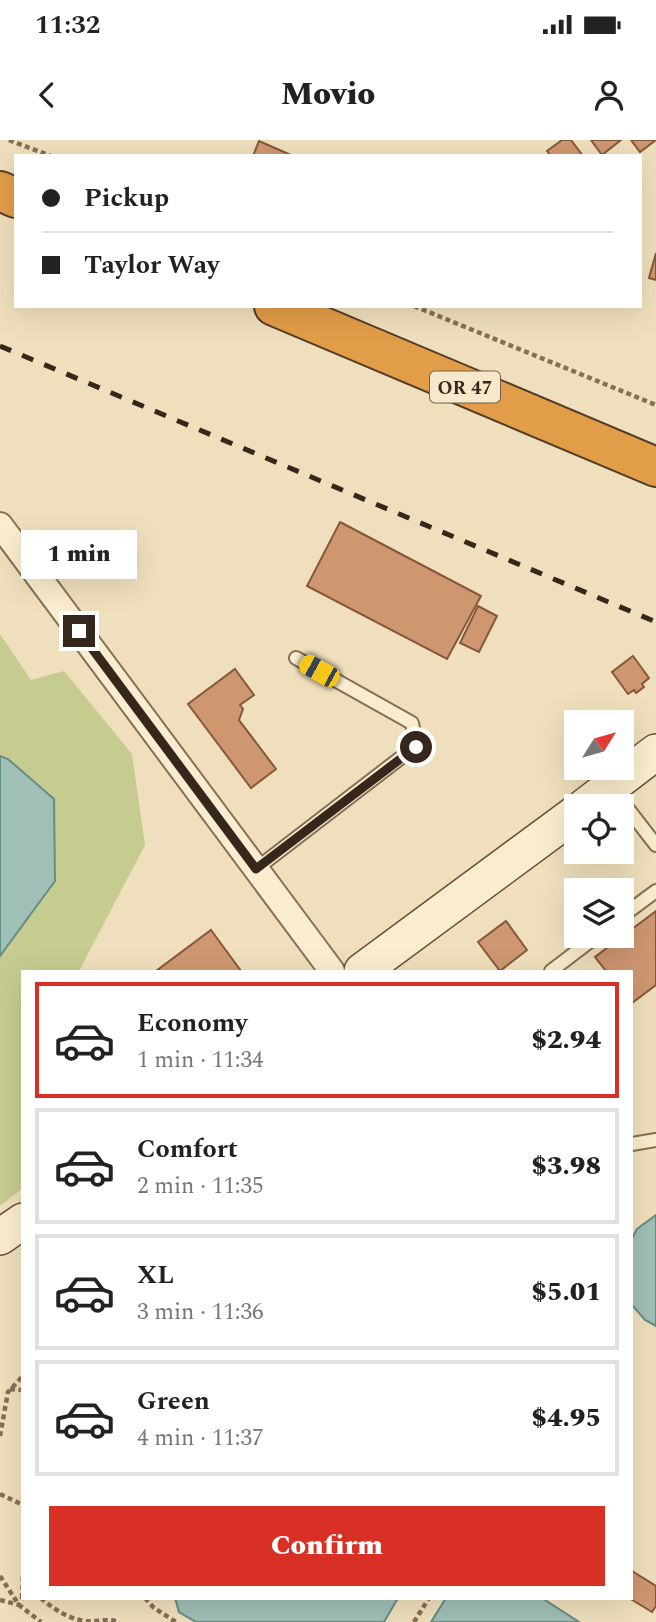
<!DOCTYPE html>
<html lang="en">
<head>
<meta charset="utf-8">
<style>
	:root { --surface:#fff; --page:#f2f2f2; --text:#222; --muted:#767676; --line:#e0e0e0; --accent:#d93025 }
	body { margin:0; font-family:Spectral,serif; background:var(--page); color:var(--text); height:100vh; display:flex; flex-direction:column; font-size:26px; white-space:nowrap }
	* { box-sizing:border-box; margin:0 }
	p { font-size:23px; color:var(--muted) }
	.icon { flex:none; width:38px; height:38px; fill:none; stroke:currentColor; stroke-width:2; stroke-linecap:round; stroke-linejoin:round }
	.map { position:relative; flex:1; overflow:hidden }
	.panel { position:absolute; left:21px; top:830px; width:612px; height:630px; display:flex; flex-direction:column; background:var(--surface); border-radius:0px; box-shadow:0 7px 28px #0002 }
	.panel>* { flex:none }
	.banner { position:absolute; left:14px; top:14px; width:628px; height:154px; border-radius:0px; box-shadow:0 7px 28px #0002; display:grid; align-content:center; height:154px; padding:0 28px; background:var(--surface) }
	.needle { width:46px; rotate:53deg }
	.fabs { position:absolute; left:564px; top:570px; display:grid; gap:14px }
	.fabs a { display:grid; place-items:center; width:70px; height:70px; border-radius:0px; background:var(--surface); box-shadow:0 7px 28px #0002; font-size:35px }
	.end { position:absolute; width:32px; height:32px; margin:-16px; border:9px solid #35271b; background:#fff; box-shadow:0 0 0 4px #fff }
	.from { border-radius:50% }
	.bubble { position:absolute; height:49px; border-radius:0px; background:var(--surface); box-shadow:0 7px 28px #0002; font-size:23px; font-weight:800; line-height:49px; text-align:center }
	.car { position:absolute; width:21px; height:42px; margin:-21px -10px; border-radius:9px; box-shadow:0 0 5px 2px #0007; background:linear-gradient(#f5c518 24%,#345 0 40%,#f5c518 0 76%,#345 0 86%,#f5c518 0) }
	.banner b { display:flex; align-items:center; gap:24px; height:66px; font-size:26px }
	.banner b+b { border-top:2px solid var(--line) }
	.banner i { width:18px; height:18px; background:var(--text) }
	ul { padding:12px 0 0; list-style:none }
	li { display:flex; align-items:center; gap:21px; height:116px; margin:0 14px 10px; padding:0 14px; border:4px solid var(--line); border-radius:0px }
	li div { flex:1 }
	li b { display:block; font-size:26px }
	li em { font-style:normal; font-weight:800 }
	li.on { border-color:var(--accent) }
	li>.icon { width:63px; height:63px; stroke-width:1.5 }
	.cta { display:flex; gap:14px; margin-top:auto; padding:14px 28px }
	.cta a { flex:1; height:80px; border-radius:0px; background:var(--accent); color:#fff; font-size:28px; font-weight:800; line-height:80px; text-align:center }
	.status { display:flex; justify-content:space-between; align-items:center; height:49px; padding:0 35px; background:var(--surface); direction:ltr }
	.status svg { height:19px; fill:currentColor }
	header { display:flex; justify-content:space-between; align-items:center; height:91px; padding:0 28px; background:var(--surface); font-size:32px; font-weight:800 }
	.map>svg:first-child { display:block }
</style>
</head>
<body>
<div class="status"><b>11:32</b><svg viewBox="0 0 49 12"><path d="M0 12V9h3v3zM5 12V6h3v6zM10 12V3h3v9zM15 12V0h3v12zM26 1h20v11H26zM47 4h2v5h-2z"/></svg></div>
<header><svg class="icon" aria-label="back" viewBox="0 0 24 24"><path d="M15 5l-7 7 7 7"/></svg>Movio<svg class="icon" aria-label="person" viewBox="0 0 24 24"><circle cx="12" cy="8" r="4"/><path d="M4 21q1-7 8-7t8 7"/></svg></header>
<div class="map">
<svg width="656" height="1482" viewBox="0 0 656 1482">
	<rect width="100%" height="100%" fill="#efdfbc"/>
	<!-- green -->
	<path fill="#c6cc90" d="M0,494L31,540L64,531L132,614L145,705L79,831H23V1048L0,1066Z"/>
	<!-- water -->
	<path fill="#a0bfb6" stroke="#688d83" stroke-width="2" d="M0,616L8,619L54,659L55,741L0,816Z
		M656,1075V1186L645,1180L632,1165V1098L637,1089Z
		M175,1458H398L384,1482H196L179,1472Z
		M446,1458H542L579,1482H431Z"/>
	<!-- building -->
	<path fill="#ce9770" stroke="#86583a" stroke-width="2" d="M562,0H571L583,16H551L547,11Z
		M591,0H621L602,15Z
		M631,0H656L640,12Z
		M259,1L293,16H253Z
		M656,113V140L649,138Z
		M340,382L481,456L447,519L307,446Z
		M478,466L497,476L479,512L460,503Z
		M633,516L649,538L642,544L644,547L636,553L634,550L628,554L612,532Z
		M235,529L254,555L240,565L243,569L239,580L276,629L251,648L188,564Z
		M656,771V845L632,863V831H606L595,817Z
		M506,781L527,810L500,831L478,802Z
		M211,790L241,831H156Z
		M632,1431L656,1446V1466L652,1472L629,1458H632Z"/>
	<g fill="none" stroke-linecap="round" stroke-linejoin="round">
		<defs>
			<path id="lane" d="M611,647L656,705
				M256,729L416,606L412,583L296,518
				M621,777L656,751
				M551,831L597,796
				M632,1004L656,1000"/>
			<path id="street" d="M0,385L332,831"/>
			<path id="secondary" d="M584,667L656,612
				M362,831L576,673
				M0,1097L23,1081"/>
			<path id="highway" d="M0,51L16,58
				M274,166L656,327"/>
		</defs>
		<!-- lane casing -->
		<use href="#lane" stroke="#866f55" stroke-width="16"/>
		<!-- street casing -->
		<use href="#street" stroke="#866f55" stroke-width="28"/>
		<!-- secondary casing -->
		<use href="#secondary" stroke="#685039" stroke-width="38"/>
		<!-- highway casing -->
		<use href="#highway" stroke="#533d2a" stroke-width="42"/>
		<!-- path -->
		<path stroke="#866f55" stroke-width="4.5" stroke-dasharray="5 3.5" stroke-linecap="butt" d="M9,0L51,16
			M414,166L656,265
			M10,1249L23,1250
			M0,1296L8,1252L23,1236
			M0,1354L23,1365
			M0,1436L19,1465L41,1482
			M22,1458L23,1435
			M41,1458C53,1469 69,1479 86,1481C98,1482 107,1478 119,1482
			M145,1458L154,1468L176,1482
			M0,1460L19,1465L23,1456
			M414,1482L429,1458"/>
		<!-- lane -->
		<use href="#lane" stroke="#faeccf" stroke-width="12"/>
		<!-- street -->
		<use href="#street" stroke="#faeccf" stroke-width="24"/>
		<!-- secondary -->
		<use href="#secondary" stroke="#faeccf" stroke-width="35"/>
		<!-- highway -->
		<use href="#highway" stroke="#e29d48" stroke-width="38"/>
		<!-- rail -->
		<path stroke="#35271b" stroke-width="5" stroke-dasharray="12 12" stroke-linecap="butt" d="M0,206L656,482"/>
	</g>
	<g fill="none" stroke-linecap="round" stroke-linejoin="round">
		<!-- route -->
		<path stroke="#35271b" stroke-width="9" d="M79,491L256,729L416,607"/>
	</g>
	<g text-anchor="middle" stroke-width="6" stroke-linejoin="round" paint-order="stroke">
		<!-- shield labels -->
		<rect fill="#f6e9cb" stroke="#6f6150" stroke-width="2" x="430" y="231.5" width="70" height="31" rx="5"/>
		<g font-size="19" font-weight="bold" fill="#35271b">
			<text x="465" y="254">OR 47</text>
		</g>
	</g>
</svg>
<div class="fabs">
<a><svg class="needle" viewBox="-14 -14 28 28"><path d="M0-13l5 13h-10z" fill="#e53935"/><path d="M0 13l5-13h-10z" fill="#767676"/></svg></a>
<a><svg class="icon" aria-label="locate" viewBox="0 0 24 24"><circle cx="12" cy="12" r="6"/><path d="M12 2v4M12 18v4M2 12h4M18 12h4"/></svg></a>
<a><svg class="icon" aria-label="layers" viewBox="0 0 24 24"><path d="M12 4l9 5-9 5-9-5zM3 14l9 5 9-5"/></svg></a>
</div>
<i class="end from" style="left:416px;top:607px"></i>
<i class="end" style="left:79px;top:491px"></i>
<div class="bubble" style="left:21px;top:390px;width:116px">1 min</div>
<i class="car" style="left:319px;top:531px;rotate:299deg"></i>
<div class="banner">
<b><i class="from"></i>Pickup</b>
<b><i></i>Taylor Way</b>
</div>
<section class="panel">
<ul>
<li class="on"><svg class="icon" aria-label="car" viewBox="0 0 24 24"><path d="M5 17H2v-5l4-1 3-4h7l3 4 3 1v5h-3M9 17h6M6 11h13"/><circle cx="7" cy="17" r="2"/><circle cx="17" cy="17" r="2"/></svg><div><b>Economy</b><p>1 min · 11:34</p></div><em>$2.94</em></li>
<li><svg class="icon" aria-label="car" viewBox="0 0 24 24"><path d="M5 17H2v-5l4-1 3-4h7l3 4 3 1v5h-3M9 17h6M6 11h13"/><circle cx="7" cy="17" r="2"/><circle cx="17" cy="17" r="2"/></svg><div><b>Comfort</b><p>2 min · 11:35</p></div><em>$3.98</em></li>
<li><svg class="icon" aria-label="car" viewBox="0 0 24 24"><path d="M5 17H2v-5l4-1 3-4h7l3 4 3 1v5h-3M9 17h6M6 11h13"/><circle cx="7" cy="17" r="2"/><circle cx="17" cy="17" r="2"/></svg><div><b>XL</b><p>3 min · 11:36</p></div><em>$5.01</em></li>
<li><svg class="icon" aria-label="car" viewBox="0 0 24 24"><path d="M5 17H2v-5l4-1 3-4h7l3 4 3 1v5h-3M9 17h6M6 11h13"/><circle cx="7" cy="17" r="2"/><circle cx="17" cy="17" r="2"/></svg><div><b>Green</b><p>4 min · 11:37</p></div><em>$4.95</em></li>
</ul>
<div class="cta"><a>Confirm</a></div>
</section>
</div>
</body>
</html>
